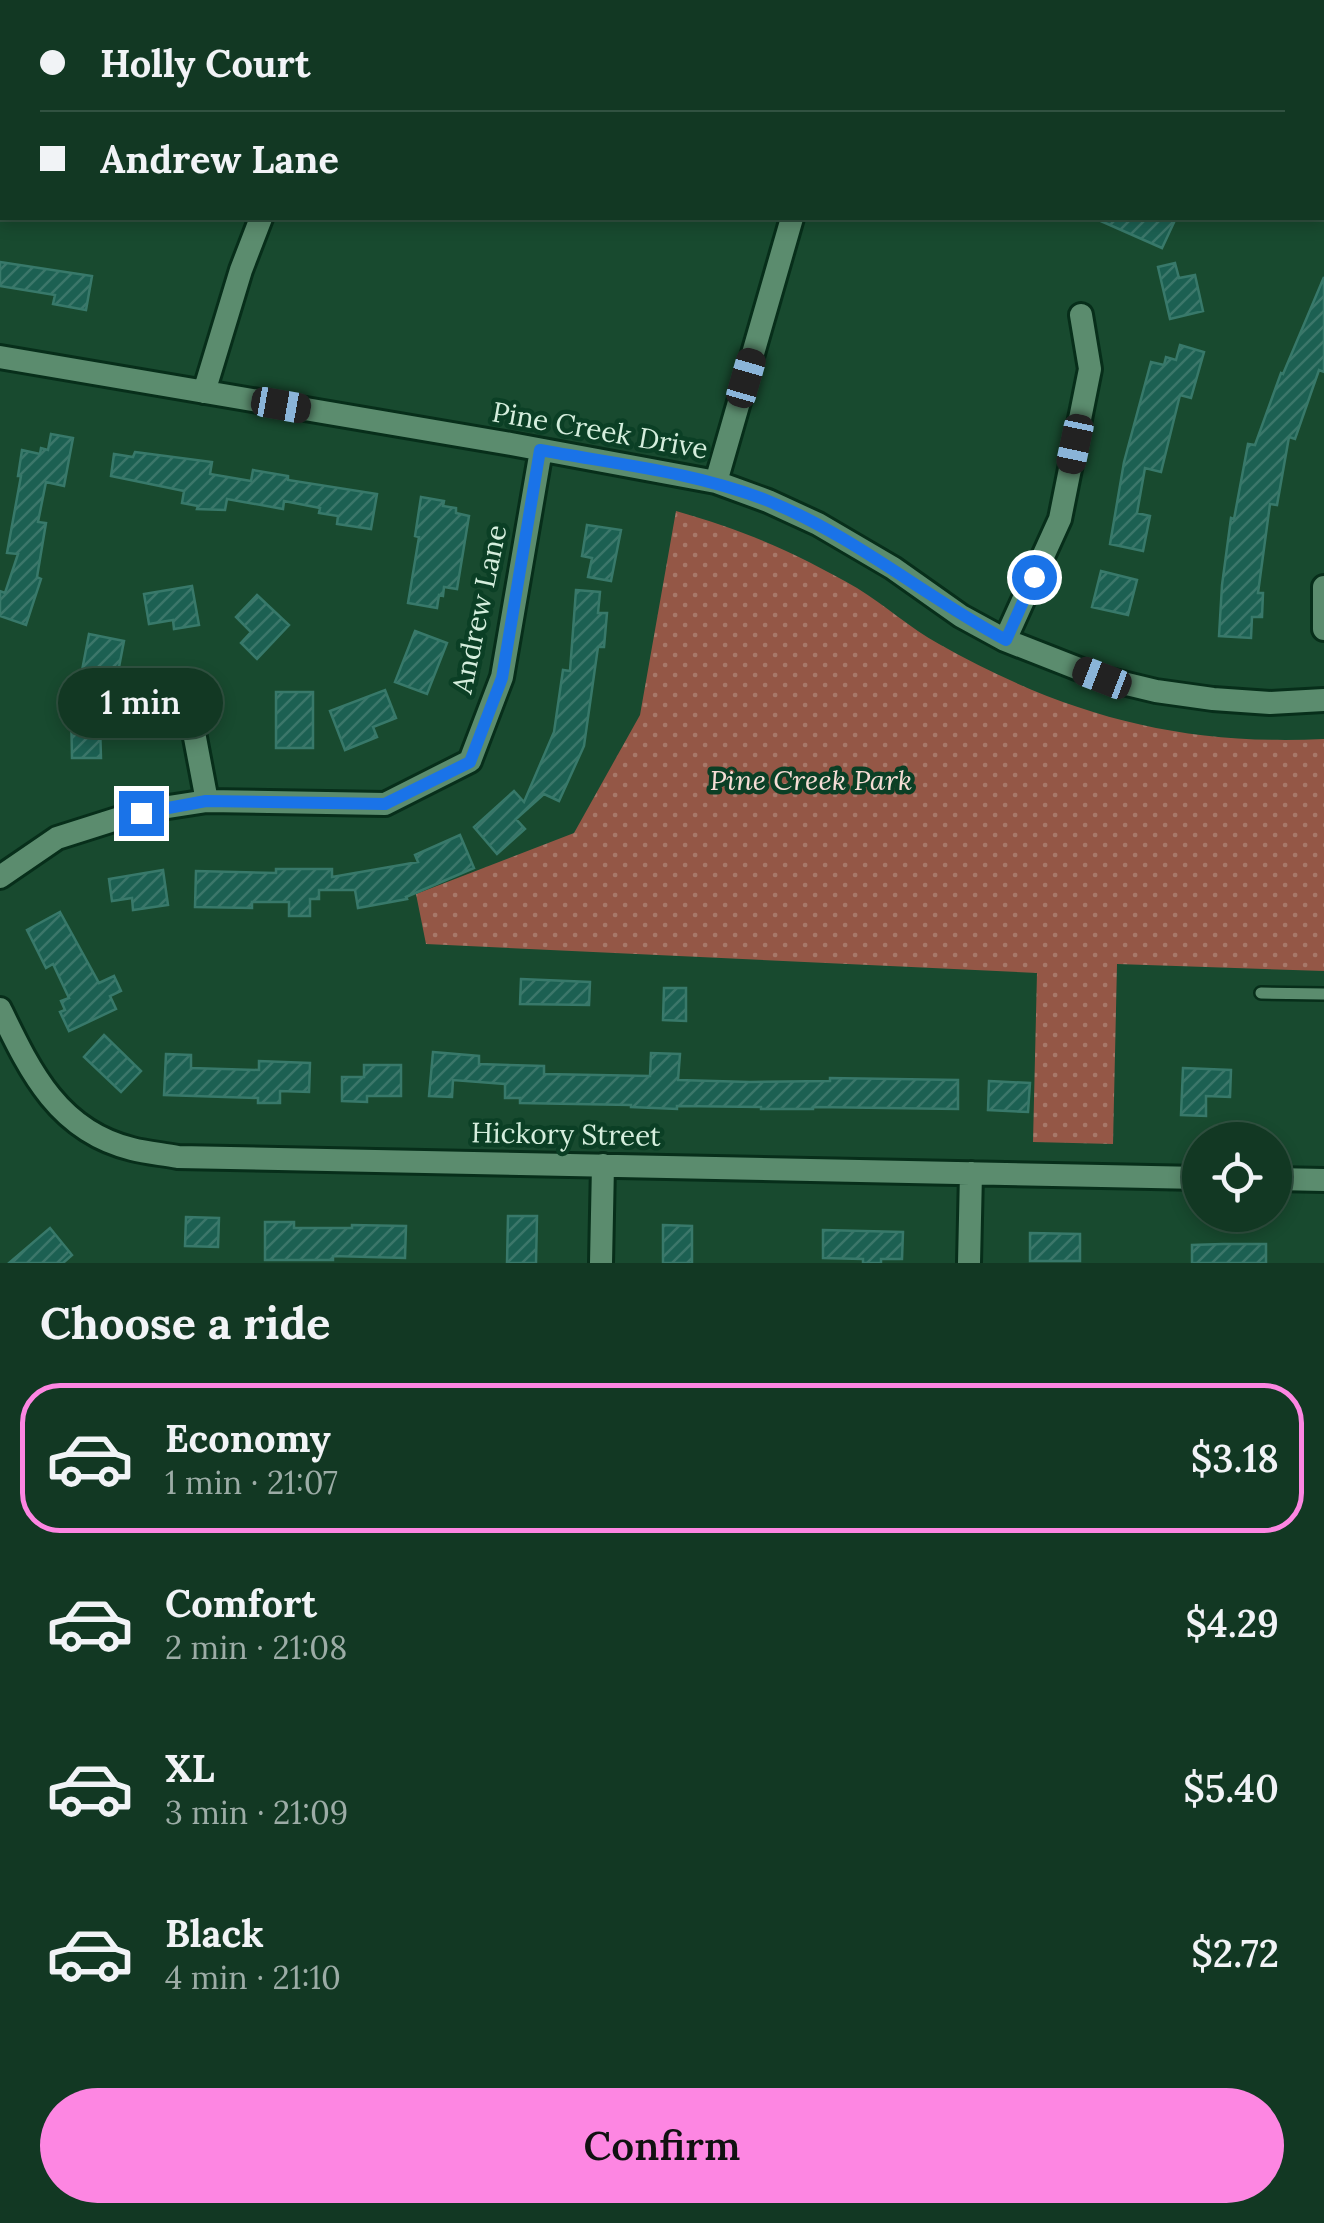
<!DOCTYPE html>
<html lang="en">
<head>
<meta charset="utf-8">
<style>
	:root { --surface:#123823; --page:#1b3f2b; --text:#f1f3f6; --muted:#9caca6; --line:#315241; --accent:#fd86e2 }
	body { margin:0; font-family:Lora,serif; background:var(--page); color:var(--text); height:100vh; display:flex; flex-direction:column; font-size:38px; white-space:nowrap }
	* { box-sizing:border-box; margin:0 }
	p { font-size:32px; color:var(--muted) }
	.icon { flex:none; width:55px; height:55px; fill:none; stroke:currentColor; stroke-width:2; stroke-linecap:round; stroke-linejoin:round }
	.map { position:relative; height:1263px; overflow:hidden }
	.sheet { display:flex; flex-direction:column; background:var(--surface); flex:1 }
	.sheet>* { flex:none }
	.banner { position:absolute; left:0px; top:0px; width:1325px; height:220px; box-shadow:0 5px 15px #0003,0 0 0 2px var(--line); display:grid; align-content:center; height:220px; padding:0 40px; background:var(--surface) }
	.tools { position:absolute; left:1182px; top:1122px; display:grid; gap:20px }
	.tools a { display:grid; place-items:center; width:110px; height:110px; border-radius:50%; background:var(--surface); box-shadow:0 5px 15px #0003,0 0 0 2px var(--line); font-size:50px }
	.end { position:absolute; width:45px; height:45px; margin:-22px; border:12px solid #1a73e8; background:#fff; box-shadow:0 0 0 5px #fff }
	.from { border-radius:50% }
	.bubble { position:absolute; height:70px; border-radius:35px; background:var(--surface); box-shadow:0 5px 15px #0003,0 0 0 2px var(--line); font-size:32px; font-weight:600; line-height:70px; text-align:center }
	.car { position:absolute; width:30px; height:60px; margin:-30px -15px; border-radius:12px; box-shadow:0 0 8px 2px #0007; background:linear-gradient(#222 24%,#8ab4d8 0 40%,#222 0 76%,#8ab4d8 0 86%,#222 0) }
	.banner b { display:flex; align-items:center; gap:35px; height:95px; font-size:38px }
	.banner b+b { border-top:2px solid var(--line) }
	.banner i { width:25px; height:25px; background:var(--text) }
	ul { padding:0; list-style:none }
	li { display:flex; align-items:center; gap:30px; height:150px; margin:0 20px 15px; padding:0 20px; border:5px solid transparent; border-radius:40px }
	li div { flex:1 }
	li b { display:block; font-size:38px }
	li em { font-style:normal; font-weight:600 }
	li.current { border-color:var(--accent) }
	li>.icon { width:90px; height:90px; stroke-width:1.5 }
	h2 { padding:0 40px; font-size:45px; line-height:120px }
	.cta { display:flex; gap:20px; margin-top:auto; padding:20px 40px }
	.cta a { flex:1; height:115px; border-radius:60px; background:var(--accent); color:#111; font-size:40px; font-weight:600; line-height:115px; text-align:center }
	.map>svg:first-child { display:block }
</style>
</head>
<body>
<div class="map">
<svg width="1324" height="1263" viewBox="0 0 1324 1263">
	<defs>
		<pattern id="grass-dots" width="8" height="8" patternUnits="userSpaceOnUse" patternTransform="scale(2.5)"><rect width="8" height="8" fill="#945746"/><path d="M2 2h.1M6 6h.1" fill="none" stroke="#a77869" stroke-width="1.8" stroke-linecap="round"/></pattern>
		<pattern id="building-hatch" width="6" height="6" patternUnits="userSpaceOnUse" patternTransform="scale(2.5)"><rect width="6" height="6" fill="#1c6052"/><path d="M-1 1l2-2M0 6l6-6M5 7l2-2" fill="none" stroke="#3c776a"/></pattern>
	</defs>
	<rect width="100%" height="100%" fill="#184a2f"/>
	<!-- grass -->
	<path fill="url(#grass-dots)" d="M676,511C744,530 796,553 857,588C885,605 910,628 939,644C1065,715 1179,746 1324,739V971L1117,964L1113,1144L1033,1142L1037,973L426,944L416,894L574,833L640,715Z"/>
	<!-- building -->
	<path fill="url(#building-hatch)" stroke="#38796a" stroke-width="2.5" d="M1094,218H1176L1162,248Z
		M0,262L92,276L86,310L53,304L55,295L0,286Z
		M1175,263L1179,278L1195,275L1203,311L1170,319L1158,267Z
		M1324,277V372L1319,370L1295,439L1289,437L1277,505L1270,504L1258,593H1263L1262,617H1252L1251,638L1219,636L1222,585L1231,518L1234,519L1248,444L1255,445L1281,373L1283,374Z
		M1180,345L1204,352L1191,398L1180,395L1161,472L1145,468L1137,513L1150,516L1143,551L1110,544L1124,462L1151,362L1164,365L1166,357L1176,360Z
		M51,434L73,438L64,486L46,482L38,522L46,523L37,577L41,579L26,625L0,616V591L5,593L18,554L7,553L21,476H18L22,450L40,454L41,448L48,450Z
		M135,452L212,462L210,474L251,481L253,470L288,476V480L377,494L371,529L337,524L338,516L319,513L320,508L284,501L283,509L227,499L225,510L197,509L198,506L182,503L184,491L111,476L114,454L133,457Z
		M421,497L444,501L443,506L456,508V513L469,516L457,589L444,587L443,596L439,595L437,608L408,603L419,537L415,536Z
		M587,525L621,530L611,581L588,577L592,558L582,556Z
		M1101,571L1137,580L1128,615L1092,607Z
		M192,586L199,625L174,629L173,620L149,624L144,594Z
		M576,590L600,592L598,613H607L604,647H598L584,746L559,801L544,794L516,819L525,829L497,854L474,827L514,791L524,802L554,732L563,670L570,671Z
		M257,595L289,625L257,659L241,643L251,632L236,617Z
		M415,631L447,643L427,694L395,682Z
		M89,634L124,641L115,688L95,684V725H100L101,758H72L71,707H75Z
		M385,690L396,718L373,727L377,737L345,750L330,711Z
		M276,692H313V748H276Z
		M460,835L474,868L406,897L407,899L358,908L355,890H319V899H310V916H289V902H252V908L195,907L196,871L276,873V869H332V877L418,862L415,855Z
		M163,870L168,905L133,910L132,898L112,901L109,879Z
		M60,912L99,983L114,976L121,991L110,996L116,1009L69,1031L60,1012L65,1010L61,1001L69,998L53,964L46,968L27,930Z
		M521,979L590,982L589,1005L520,1004Z
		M664,988H686V1021L663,1020Z
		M104,1035L141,1071L121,1092L84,1057Z
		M433,1052L479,1056V1064L544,1066V1074L650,1076L651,1053L680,1054L678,1080L750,1082L830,1081V1078L958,1080V1109L813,1107V1109H761V1107L677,1106V1109L631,1107V1105L520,1103V1098H505V1084L453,1080L452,1097L429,1096Z
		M166,1054L191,1055V1068L259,1070V1061L310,1063L309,1092L280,1091V1103H258V1098L164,1095Z
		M364,1065H401V1096H367V1102L342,1101V1077H364Z
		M1183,1068L1231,1070L1230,1097L1206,1096V1116L1181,1115Z
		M989,1081L1030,1083L1028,1112L988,1110Z
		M508,1216H537L536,1263H507Z
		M186,1217L219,1218L218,1247L185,1246Z
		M265,1222H294V1228H352V1225L406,1226L405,1258L333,1256V1260H265Z
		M663,1225L692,1226V1263H663Z
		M50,1228L72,1255L63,1263H9Z
		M823,1230L903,1232L902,1259H881V1263H863V1259L823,1258Z
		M1030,1233L1080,1234V1261H1030Z
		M1223,1244H1266V1263H1192V1245Z"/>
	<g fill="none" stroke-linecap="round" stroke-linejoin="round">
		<defs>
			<path id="lane" d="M1261,993L1324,994"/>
			<path id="street" d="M589,0L590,2
				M1135,0L1139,2
				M309,2V0
				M909,2L913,0
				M1322,74L1324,75
				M0,357L511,444L716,482L768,501L818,524L893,568L961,616L1005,640L1102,678L1156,691L1213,699L1270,703L1324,700
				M204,392L241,270L261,218
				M716,482L792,218
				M1324,587V629
				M1005,640L1060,519L1090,369L1081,315
				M189,706L207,801
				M0,877L57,838L120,818L162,808L207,801L385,804L470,761L502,677L541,450
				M0,1009C30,1071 58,1131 132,1149C147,1153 163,1154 178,1157L1200,1178
				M1275,1179L1324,1180
				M601,1263L603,1165
				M969,1263L971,1173"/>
		</defs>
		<!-- lane casing -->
		<use href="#lane" stroke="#072e1a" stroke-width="16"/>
		<!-- street casing -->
		<use href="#street" stroke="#072e1a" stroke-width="28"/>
		<!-- lane -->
		<use href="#lane" stroke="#5b8c6e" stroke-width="11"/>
		<!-- street -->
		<use href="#street" stroke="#5b8c6e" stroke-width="22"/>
	</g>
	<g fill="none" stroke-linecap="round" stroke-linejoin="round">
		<!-- route -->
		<path stroke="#1a73e8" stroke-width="12" d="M141,813L206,801L385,804L470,762L502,678L540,450C616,464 694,472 766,500C853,535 924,596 1006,640L1034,577"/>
	</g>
	<g text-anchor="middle" stroke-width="9" stroke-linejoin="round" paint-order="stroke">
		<!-- street labels -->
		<g font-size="28" fill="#d5eedd" stroke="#0b3f25">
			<text transform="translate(600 430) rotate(10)" y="10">Pine Creek Drive</text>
			<text transform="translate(479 609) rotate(-78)" y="10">Andrew Lane</text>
			<text transform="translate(566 1134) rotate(1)" y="10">Hickory Street</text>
		</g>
		<!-- park labels -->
		<g font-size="28" font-style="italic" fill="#f6ddd6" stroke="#0b3f25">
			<text x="811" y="790">Pine Creek Park</text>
		</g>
	</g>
</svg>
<div class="tools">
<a><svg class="icon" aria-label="locate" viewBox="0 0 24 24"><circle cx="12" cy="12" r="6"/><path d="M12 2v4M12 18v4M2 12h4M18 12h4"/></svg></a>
</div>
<i class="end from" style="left:1034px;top:577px"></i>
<i class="end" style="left:141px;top:813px"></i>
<div class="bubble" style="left:58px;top:668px;width:165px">1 min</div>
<i class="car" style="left:746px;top:378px;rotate:16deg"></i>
<i class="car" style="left:281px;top:405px;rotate:100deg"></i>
<i class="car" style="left:1075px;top:444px;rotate:192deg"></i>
<i class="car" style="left:1102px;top:678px;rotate:291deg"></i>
<div class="banner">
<b><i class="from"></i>Holly Court</b>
<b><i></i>Andrew Lane</b>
</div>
</div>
<section class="sheet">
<h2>Choose a ride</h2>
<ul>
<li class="current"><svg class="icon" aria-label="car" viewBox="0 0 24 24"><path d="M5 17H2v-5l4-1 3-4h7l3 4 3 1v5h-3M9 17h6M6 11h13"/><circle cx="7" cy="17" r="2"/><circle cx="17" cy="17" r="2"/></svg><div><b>Economy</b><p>1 min · 21:07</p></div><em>$3.18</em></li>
<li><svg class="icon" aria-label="car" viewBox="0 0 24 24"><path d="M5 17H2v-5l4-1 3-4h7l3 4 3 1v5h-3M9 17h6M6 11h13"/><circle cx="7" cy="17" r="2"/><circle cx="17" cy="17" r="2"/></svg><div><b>Comfort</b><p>2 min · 21:08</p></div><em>$4.29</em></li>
<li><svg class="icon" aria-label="car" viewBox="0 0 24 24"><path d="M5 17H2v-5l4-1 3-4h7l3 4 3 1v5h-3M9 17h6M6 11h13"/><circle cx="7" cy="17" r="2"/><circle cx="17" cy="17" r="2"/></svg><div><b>XL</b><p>3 min · 21:09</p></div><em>$5.40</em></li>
<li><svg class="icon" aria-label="car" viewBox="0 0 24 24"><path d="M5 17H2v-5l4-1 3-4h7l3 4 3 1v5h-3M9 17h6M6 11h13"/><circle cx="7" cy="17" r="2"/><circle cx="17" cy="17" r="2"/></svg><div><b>Black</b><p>4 min · 21:10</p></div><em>$2.72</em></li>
</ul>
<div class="cta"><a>Confirm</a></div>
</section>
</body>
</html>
